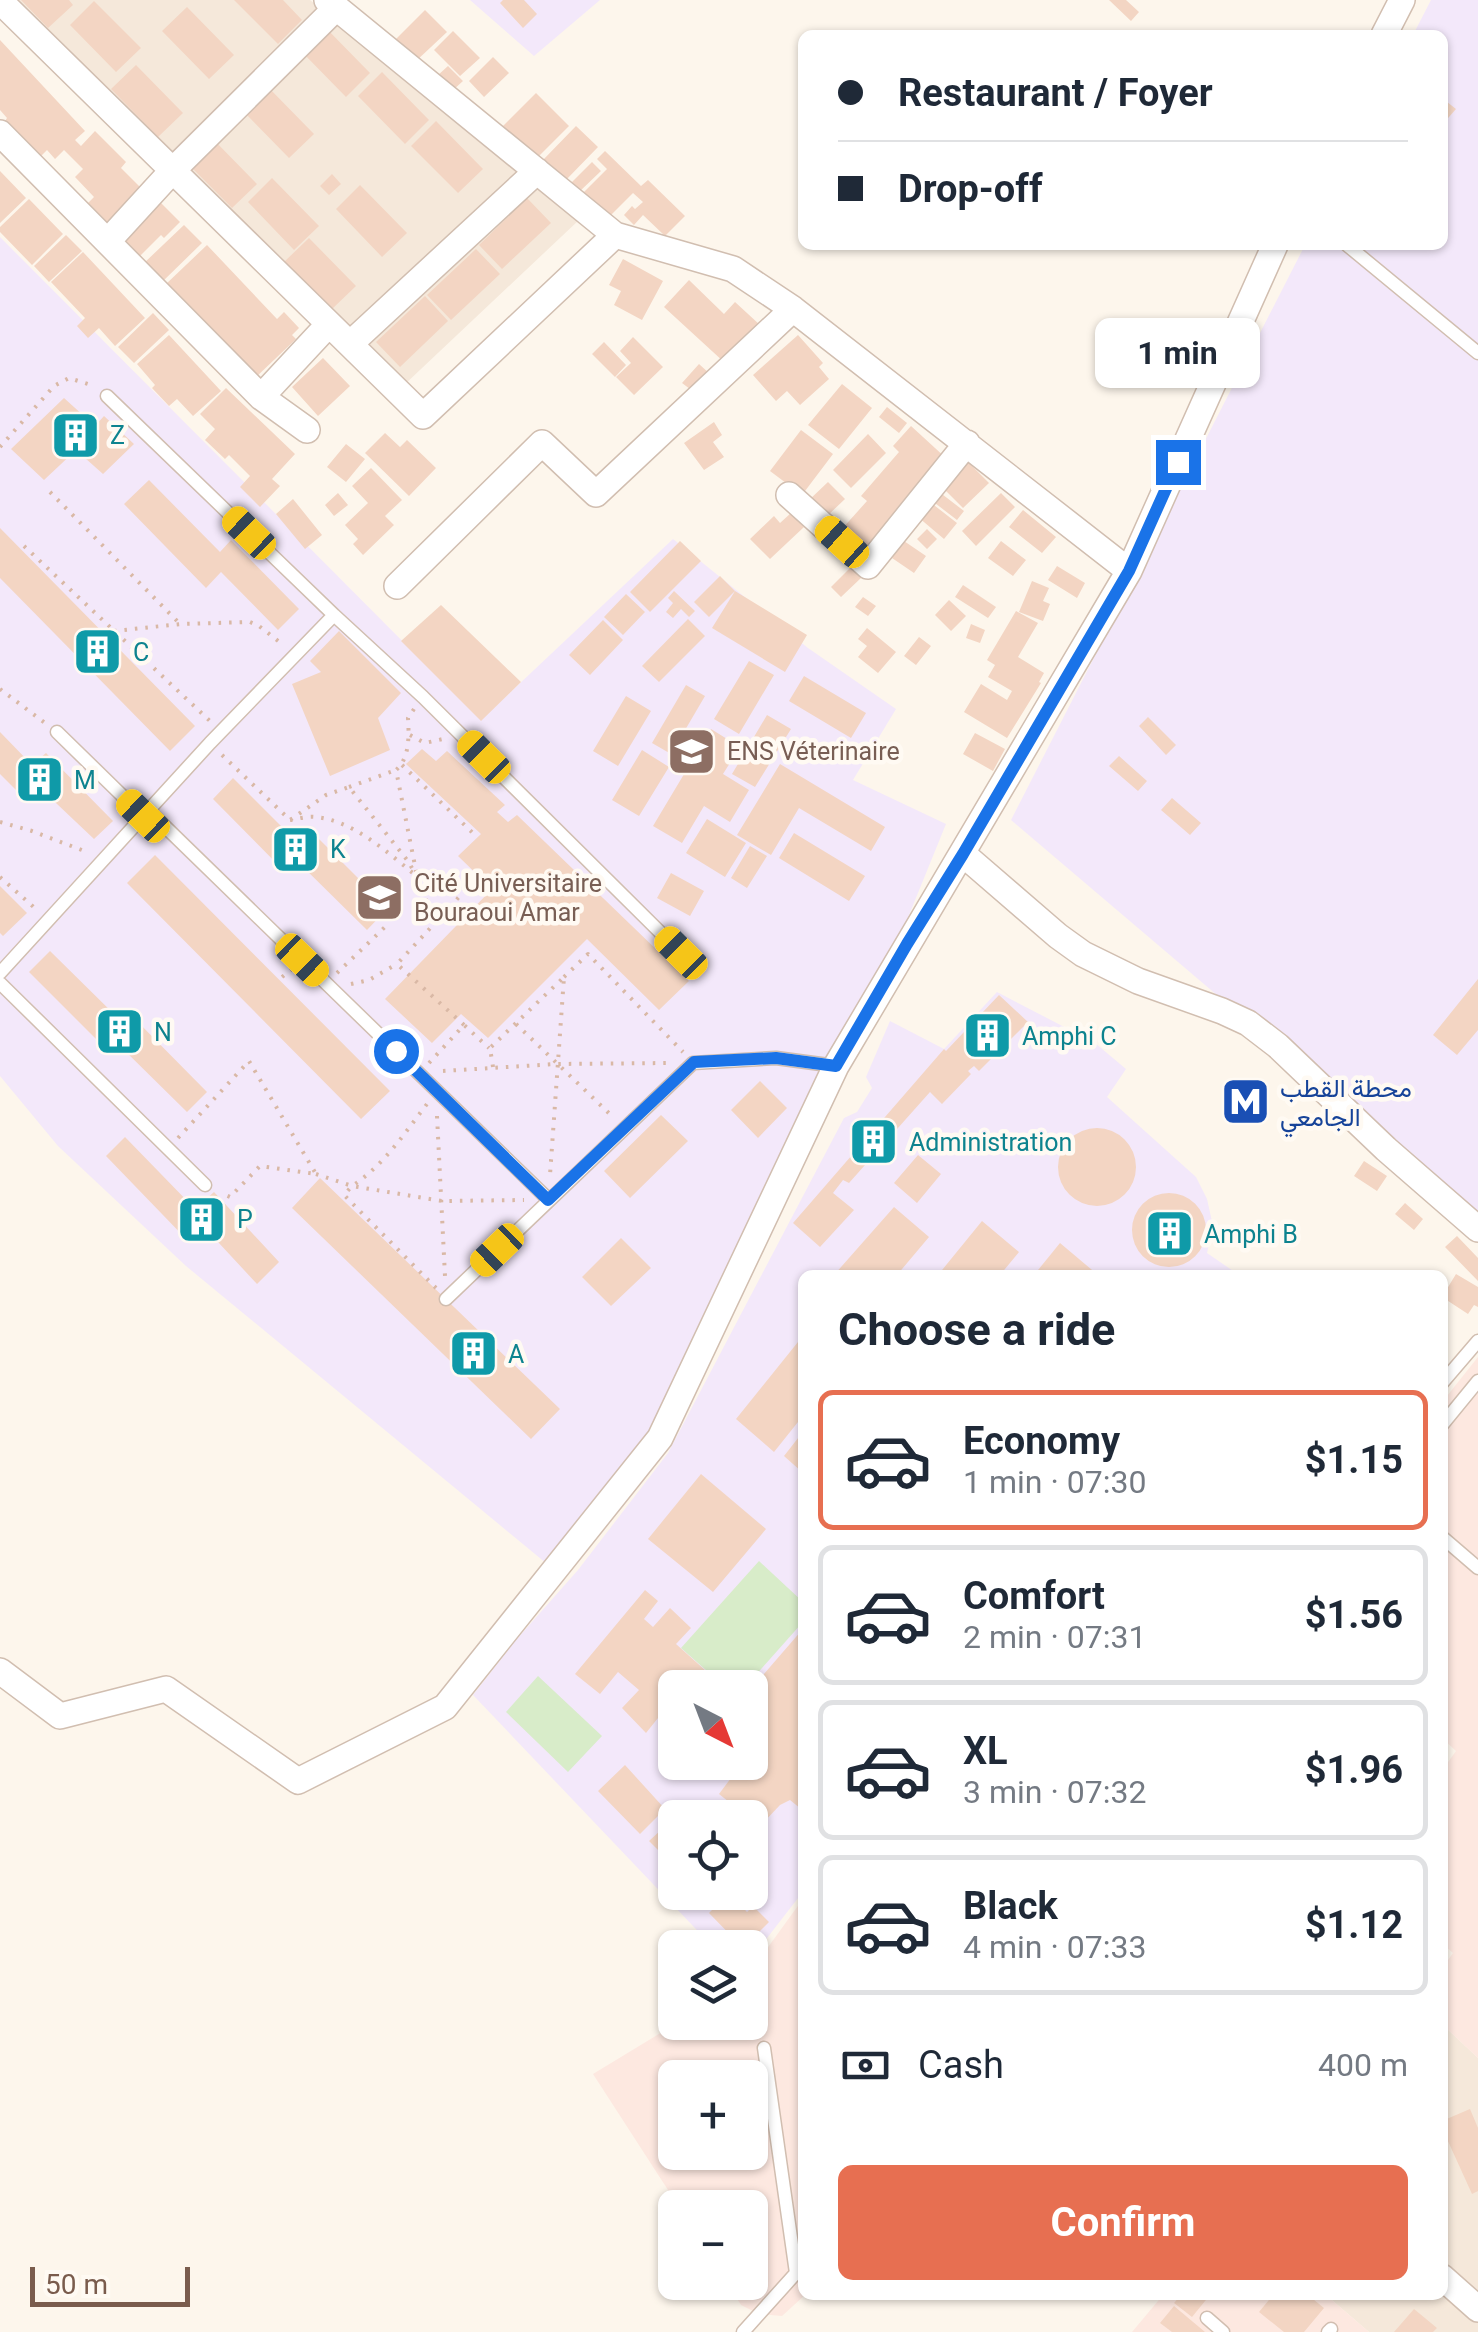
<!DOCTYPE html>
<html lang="en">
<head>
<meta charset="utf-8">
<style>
	:root { --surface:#fff; --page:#f2f2f3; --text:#1f2937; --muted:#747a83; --line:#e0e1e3; --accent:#e76f51 }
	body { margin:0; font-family:Roboto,Vazirmatn,sans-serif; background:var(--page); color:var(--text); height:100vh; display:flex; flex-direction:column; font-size:38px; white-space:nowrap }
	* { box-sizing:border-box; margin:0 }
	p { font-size:32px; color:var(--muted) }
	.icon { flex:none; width:55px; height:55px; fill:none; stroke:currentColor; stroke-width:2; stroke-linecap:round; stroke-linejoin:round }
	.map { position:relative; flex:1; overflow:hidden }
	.details { position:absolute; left:798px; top:1270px; width:650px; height:1030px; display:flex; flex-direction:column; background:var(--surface); border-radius:15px; box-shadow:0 2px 8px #0004 }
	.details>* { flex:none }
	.banner { position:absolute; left:798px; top:30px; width:650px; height:220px; border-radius:15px; box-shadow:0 2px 8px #0004; display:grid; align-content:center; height:220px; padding:0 40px; background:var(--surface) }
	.needle { width:65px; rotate:138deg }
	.tools { position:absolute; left:658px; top:1670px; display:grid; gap:20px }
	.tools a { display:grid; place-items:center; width:110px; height:110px; border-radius:15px; background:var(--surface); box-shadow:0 2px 8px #0004; font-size:50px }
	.scale { position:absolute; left:30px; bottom:25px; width:160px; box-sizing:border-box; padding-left:10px; border:5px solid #7a5c4d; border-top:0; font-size:28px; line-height:35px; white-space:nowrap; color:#7a5c4d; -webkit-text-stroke:8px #fffaf3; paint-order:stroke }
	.end { position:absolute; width:45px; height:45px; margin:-22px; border:12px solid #1a73e8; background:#fff; box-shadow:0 0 0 5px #fff }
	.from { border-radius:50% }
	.bubble { position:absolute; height:70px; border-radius:15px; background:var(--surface); box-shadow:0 2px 8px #0004; font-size:32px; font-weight:700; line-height:70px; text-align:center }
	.car { position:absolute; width:30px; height:60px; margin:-30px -15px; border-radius:12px; box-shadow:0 0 8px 2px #0007; background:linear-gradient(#f5c518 24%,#345 0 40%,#f5c518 0 76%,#345 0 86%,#f5c518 0) }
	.banner b { display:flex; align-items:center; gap:35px; height:95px; font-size:38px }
	.banner b+b { border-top:2px solid var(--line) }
	.banner i { width:25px; height:25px; background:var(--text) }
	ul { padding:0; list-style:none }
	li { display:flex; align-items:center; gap:30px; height:140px; margin:0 20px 15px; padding:0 20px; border:5px solid var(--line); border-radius:15px }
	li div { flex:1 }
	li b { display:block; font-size:38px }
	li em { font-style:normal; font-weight:700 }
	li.selected { border-color:var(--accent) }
	li>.icon { width:90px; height:90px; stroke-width:1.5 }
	h2 { padding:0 40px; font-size:45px; line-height:120px }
	.pay { display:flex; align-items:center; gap:25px; height:110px; padding:0 40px; font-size:38px }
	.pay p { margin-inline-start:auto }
	.action { display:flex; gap:20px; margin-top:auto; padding:20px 40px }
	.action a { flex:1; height:115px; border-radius:15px; background:var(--accent); color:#fff; font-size:40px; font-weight:700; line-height:115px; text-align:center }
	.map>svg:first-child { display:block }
</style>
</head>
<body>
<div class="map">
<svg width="1478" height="2332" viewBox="0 0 1478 2332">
	<rect width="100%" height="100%" fill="#fdf6ec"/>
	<!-- residential -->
	<path fill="#f5e8da" d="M4,0H310L579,220L403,386Z
		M1443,2025L1478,2058V2332H1369L1326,2295H1442Z"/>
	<!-- commercial -->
	<path fill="#fde8e0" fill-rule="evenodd" d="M1478,1357V2058L1443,2025V1967L1453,1953L1443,1944V1769L1456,1751L1443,1739V1401Z
		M800,1903L802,1905V2295H805L782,2316L759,2314L741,2305L727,2283L750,2282V2208L679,2207L593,2074L677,2023L750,2022V1972ZM675,2078H750V2152H675Z
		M1163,2295H1326L1369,2332H1132Z"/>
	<!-- education -->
	<path fill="#f3e8fa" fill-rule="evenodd" d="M470,0H600L534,56Z
		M1431,0H1478V1217L1011,820L1305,245H1442V35H1413Z
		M0,237L481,720L673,539L808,648L896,709L853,780L946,824L896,947L640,1458L558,1573L186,1266L58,1146L0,1076Z
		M997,992L1095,1043L1126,1069L1107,1097L1196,1177L1207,1199L1213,1226L1207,1253L1239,1275H802V1893L750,1960V1948L713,1947L473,1695L516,1640L578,1570L668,1453L844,1118L857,1112L872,1088L866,1077L890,1021L944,1049ZM675,1688H750V1762H675ZM675,1818H750V1892H675Z"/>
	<!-- green -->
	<path fill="#d8ecc9" d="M759,1561L802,1601V1623L745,1687H725L681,1648Z
		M538,1676L602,1736L568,1772L506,1712Z"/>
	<!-- building -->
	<path fill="#f3d5c3" d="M21,0H69L73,5L48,28Z
		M234,0H283L302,20L278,44Z
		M503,0H524L537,14L523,28L500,3Z
		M1109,0H1126L1139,12L1131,21Z
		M94,1L141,48L116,72L70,25Z
		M187,7L234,55L209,79L162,31Z
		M425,10L447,32L415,62L394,41Z
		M323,25L370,73L346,97L299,49Z
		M453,31L480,58L460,76L434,50Z
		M0,40L85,131L75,140L81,146L95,131L126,162L121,168L144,191L105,231L82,209L94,197L75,177L83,169L64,150L55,159L47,150L40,157L5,121L7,118L0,110Z
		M493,57L509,73L484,97L469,81Z
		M136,65L183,113L158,137L111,89Z
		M448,66L463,81L452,91L437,76Z
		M382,72L429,120L405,144L358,96Z
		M267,86L314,134L289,158L242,110Z
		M536,93L569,126L535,160L502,127Z
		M1442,98L1456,109L1442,125Z
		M436,121L483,169L458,193L411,146Z
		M576,126L598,147L565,181L543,160Z
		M210,136L257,184L232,208L185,161Z
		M605,151L641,186L648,180L685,216L665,236L643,215L634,225L624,215L632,206L635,209L643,202L633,193L607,219L582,194L607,169L597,159Z
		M592,162L601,171L578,193L570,184Z
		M0,171L26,198L0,223Z
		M332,174L341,184L329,195L320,186Z
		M272,178L319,226L294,250L248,202Z
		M360,185L407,233L382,257L336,209Z
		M527,198L551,223L502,269L479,245Z
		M29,199L63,234L32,265L0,232V227Z
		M161,203L180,222L164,238L161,235L138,258L122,241Z
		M184,225L202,243L160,284L142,265Z
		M66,235L82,251L49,282L34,266Z
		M309,238L356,286L331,310L284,262Z
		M207,245L277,319L284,312L299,328L292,335L296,339L254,379L165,285Z
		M476,249L500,274L451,320L427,295Z
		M83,252L145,318L115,346L99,328L88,338L77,326L85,318L51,282Z
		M623,259L663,281L642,320L614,305L621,291L609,285Z
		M689,280L724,314L735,302L760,325L725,363L664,307Z
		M425,296L448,321L400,367L376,342Z
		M153,313L169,330L134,363L118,347Z
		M169,335L221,391L193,416L177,399L169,406L152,388L155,385L137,364Z
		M798,335L823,363L819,367L829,379L800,405L787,391L776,401L753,375Z
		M633,337L663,367L634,395L616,377L631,363L620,351Z
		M604,342L626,365L615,377L592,354Z
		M323,358L350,386L318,416L292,387Z
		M699,364L710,374L694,392L682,383Z
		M842,384L872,408L839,449L808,425Z
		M226,388L295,454L272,479L280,486L260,507L240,487L250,476L229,455L225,459L205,440L215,429L200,414Z
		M64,398L95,426L104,416L134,444L103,474L76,450L44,480L11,449Z
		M887,407L907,423L899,433L879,417Z
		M714,422L722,435L713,442L724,457L704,470L684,443Z
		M911,426L947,459L865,551L841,530L867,501L861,496L899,452L893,446Z
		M801,430L833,454L802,495L770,471Z
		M385,433L400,447L407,440L436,468L409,496L365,453Z
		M868,434L886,453L851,488L833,470Z
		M346,444L365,459L346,482L327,467Z
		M962,456L989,483L963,508L936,481Z
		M371,468L402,500L385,516L394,525L363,555L353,544L358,539L345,525L368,503L352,486Z
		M149,480L220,552L231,540L299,609L278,630L221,572L206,588L124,504Z
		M828,482L845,499L825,518L808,501Z
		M938,491L964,511L957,520L931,500Z
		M338,493L348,505L334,516L325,505Z
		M1001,493L1015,507L976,546L962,531Z
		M293,499L322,535L305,549L276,514Z
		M930,502L957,523L944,539L918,517Z
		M1023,510L1056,537L1042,553L1009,527Z
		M791,513L804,527L770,559L750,539L774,516L780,523Z
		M0,528L195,726L170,751L0,578Z
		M927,529L937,539L927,549L917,539Z
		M680,541L701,561L650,612L630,592Z
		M904,541L926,556L914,573L892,558Z
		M1001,541L1026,560L1013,576L988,558Z
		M1057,566L1085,583L1077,598L1048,580Z
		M851,567L861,578L841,597L831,587Z
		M720,576L735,591L709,617L694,602Z
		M1032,581L1049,588L1043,601L1050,604L1043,621L1019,612Z
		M963,585L996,607L988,618L955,597Z
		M674,591L695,611L689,617L681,609L673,618L666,612L673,603L668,598Z
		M735,591L807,635L785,672L712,628Z
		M626,594L645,612L623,635L604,617Z
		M863,597L876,606L868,616L855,607Z
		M949,600L966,616L951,631L935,615Z
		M441,605L521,682L481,721L401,641Z
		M1016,611L1038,623L1018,657L1044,673L1039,682L1041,683L1007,738L964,712L981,684L1007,700L1012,691L988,677L995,665L987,660Z
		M688,619L705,636L659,682L642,666Z
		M603,620L623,640L590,675L569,655Z
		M971,624L985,630L980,643L966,638Z
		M867,628L896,652L878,673L858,657L867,646L858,639Z
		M339,631L401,693L378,718L390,750L330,776L292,684L321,672L310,661Z
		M919,637L931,646L916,665L904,656Z
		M749,661L774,675L739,734L714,719Z
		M804,676L866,713L851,738L789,701Z
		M686,685L705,696L671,754L652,743Z
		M626,696L651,711L618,766L593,751Z
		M767,715L791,729L755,787L732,774Z
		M1148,717L1176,745L1166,755L1139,726Z
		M711,729L740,747L723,774L749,790L730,822L704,806L682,843L653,826Z
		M0,732L32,765L46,753L113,821L94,839L38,786L24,798L0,774Z
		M975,733L1005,749L993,771L963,754Z
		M422,749L436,761L447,751L505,805L497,812L508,822L517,815L689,981L659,1010L587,939L488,1038L461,1014L432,1043L385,999L492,889L458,856L481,834L406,764Z
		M642,750L669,767L639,816L612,800Z
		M1119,756L1147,781L1138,791L1109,766Z
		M780,764L885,827L871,851L799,808L771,855L737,835Z
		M233,778L292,837L306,826L388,908L367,930L297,861L285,872L213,799Z
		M1172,798L1201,823L1190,835L1161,810Z
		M707,819L746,843L725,877L686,853Z
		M794,833L865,876L849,901L779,858Z
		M750,846L767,856L747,888L731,878Z
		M155,855L390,1091L361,1119L127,883Z
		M671,873L704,891L690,916L657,898Z
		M0,886L27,913L3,936L0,933Z
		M50,951L119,1019L127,1011L207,1092L187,1112L120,1046L111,1054L29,972Z
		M1478,979V1030L1457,1055L1433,1035Z
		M999,995L1028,1022L979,1071L974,1066L968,1071L971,1074L942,1104L930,1092L849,1183L843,1180L833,1193L854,1210L820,1247L793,1223L944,1049L946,1051Z
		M760,1081L787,1108L758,1138L731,1110Z
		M661,1115L688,1141L630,1198L604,1171Z
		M1058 1167a39 39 0 1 1 78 0a39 39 0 1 1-78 0Z
		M125,1137L195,1209L214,1192L279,1262L257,1284L205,1228L190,1243L106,1156Z
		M918,1155L941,1174L917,1203L894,1183Z
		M1364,1161L1387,1176L1377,1191L1354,1176Z
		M320,1178L560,1409L531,1439L292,1208Z
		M1132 1230a37 37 0 1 1 74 0a37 37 0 1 1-74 0Z
		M1405,1203L1423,1219L1414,1230L1395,1214Z
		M894,1207L929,1237L897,1275H834Z
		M982,1221L1019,1252L1000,1275H938Z
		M1457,1236L1478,1258V1281L1445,1247Z
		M621,1238L651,1268L611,1306L582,1277Z
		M1060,1243L1098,1275H1034Z
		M1456,1274L1478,1287V1307L1474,1305L1468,1314L1442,1297Z
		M802,1337V1417L774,1452L736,1419Z
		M802,1433V1472L784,1456Z
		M701,1474L766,1529L713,1592L648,1539Z
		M645,1590L658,1601L644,1619L653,1627L670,1608L691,1628L676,1644L725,1688H675V1722L662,1713L646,1733L622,1708L639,1690L618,1672L600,1694L575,1674Z
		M802,1630V1807L801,1809L790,1800L780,1805L761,1825L744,1814L719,1794L737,1770L727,1762H750V1690Z
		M625,1765L665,1809L640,1834L598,1791Z
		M675,1817V1867L649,1841Z
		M729,1893L747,1912L753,1906L769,1922L743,1948L709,1913Z
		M1470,2109L1478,2128V2191L1472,2194L1442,2128V2121Z
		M1181,2295H1210L1192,2317L1174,2303Z
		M1273,2295H1308L1324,2308L1304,2332H1284L1259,2312Z
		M1174,2306L1205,2332H1172L1160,2323Z
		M1414,2309L1437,2328L1433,2332H1394Z"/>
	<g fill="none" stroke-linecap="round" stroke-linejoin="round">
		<defs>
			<path id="lane" d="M1347,245L1478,353
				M107,396L334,615
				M57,732L143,816
				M148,810L549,1200
				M0,973L210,743L334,615L423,697L681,953
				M0,983L205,1185
				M446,1299L693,1063L776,1058L836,1066
				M1442,1383L1478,1341
				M1442,1425L1478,1381
				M1442,1537L1478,1568
				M1207,2318L1223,2332
				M743,2332L796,2273L764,2048
				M1328,2332L1331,2329"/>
			<path id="street" d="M327,0L615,235L733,269L793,309L1129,571
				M0,1L423,416L615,235
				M1384,35L1402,0
				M0,133L261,397L307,430
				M108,241L173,170L336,8
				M351,343L537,171
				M261,397L329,324
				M789,495L868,566L967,443
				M397,586L542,443L596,494L793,309
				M963,854L1058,936L1083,954L1138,981L1222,1011L1248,1023L1278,1046L1386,1149L1478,1229
				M0,1671L60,1716L166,1689L298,1781L445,1707L660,1438L836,1066L1129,571L1275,245
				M1442,2277L1478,2309"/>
		</defs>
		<!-- lane casing -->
		<use href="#lane" stroke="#d1beb0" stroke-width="15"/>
		<!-- street casing -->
		<use href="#street" stroke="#d1beb0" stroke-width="28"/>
		<!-- path -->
		<path stroke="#d9b8a5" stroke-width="4" stroke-dasharray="2.5 8" stroke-linecap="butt" d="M0,447L54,386L69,378L94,386
			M50,492L180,624
			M24,546L210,721
			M114,631L181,624L250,622L259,626L282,644
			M0,689L45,723
			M414,709L408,718C409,735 410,758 396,770L420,891L439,919
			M410,735L425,743L443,739
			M222,755L290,820L326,795L349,787L408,861L417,877
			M402,765L477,837
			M349,787L396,770
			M290,820C298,819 307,816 315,817C352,820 386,851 414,874
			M0,822L32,831L87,852
			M0,877L37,910
			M337,973L385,927
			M282,977L291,970
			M564,977L588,954L683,1052
			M351,984L369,980L397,964
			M516,1024L614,1118
			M464,1025L397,964L472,883
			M429,1063L464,1025L489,1048
			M493,1067L490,1048L564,977L550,1175
			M443,1071L556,1064L668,1063
			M437,1116L445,1276
			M178,1138L249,1061L316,1174L260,1166L230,1197L221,1193
			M316,1174L352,1186C384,1165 404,1134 427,1104
			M436,1288L344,1195L352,1186L442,1201L524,1200"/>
		<!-- lane -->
		<use href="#lane" stroke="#fff" stroke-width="12"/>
		<!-- street -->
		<use href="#street" stroke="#fff" stroke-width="25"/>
	</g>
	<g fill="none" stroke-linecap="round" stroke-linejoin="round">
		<!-- route -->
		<path stroke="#1a73e8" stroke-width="12" d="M396,1051L548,1200L694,1062L776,1058L836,1066L907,944L963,854L1129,571L1178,462"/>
	</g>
	<!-- icons -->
	<defs>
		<symbol id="building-square" viewBox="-11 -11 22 22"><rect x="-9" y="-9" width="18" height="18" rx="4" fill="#0f9aa8" stroke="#fffaf3"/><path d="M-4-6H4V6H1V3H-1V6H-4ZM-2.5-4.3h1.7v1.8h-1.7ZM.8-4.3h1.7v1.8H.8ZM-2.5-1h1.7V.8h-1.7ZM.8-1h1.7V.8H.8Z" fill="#fff"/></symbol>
		<symbol id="university-square" viewBox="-11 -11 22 22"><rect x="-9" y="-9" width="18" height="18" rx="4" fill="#8d6e63" stroke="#fffaf3"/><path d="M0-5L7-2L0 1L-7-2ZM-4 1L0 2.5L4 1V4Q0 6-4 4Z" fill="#fff"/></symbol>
		<symbol id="metro-square" viewBox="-11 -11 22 22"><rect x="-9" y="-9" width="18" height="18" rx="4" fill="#1a4fb4" stroke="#fffaf3"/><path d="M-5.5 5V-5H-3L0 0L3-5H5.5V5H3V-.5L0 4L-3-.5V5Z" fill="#fff"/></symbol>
	</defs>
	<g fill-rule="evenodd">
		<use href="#building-square" x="48" y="408" width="55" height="55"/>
		<use href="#building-square" x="70" y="624" width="55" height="55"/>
		<use href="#university-square" x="664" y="724" width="55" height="55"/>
		<use href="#building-square" x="12" y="752" width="55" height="55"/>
		<use href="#building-square" x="268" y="822" width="55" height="55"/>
		<use href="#university-square" x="352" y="870" width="55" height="55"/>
		<use href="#building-square" x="92" y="1004" width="55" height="55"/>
		<use href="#building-square" x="960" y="1008" width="55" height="55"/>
		<use href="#metro-square" x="1218" y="1074" width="55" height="55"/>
		<use href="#building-square" x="846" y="1114" width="55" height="55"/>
		<use href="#building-square" x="174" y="1192" width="55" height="55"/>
		<use href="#building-square" x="1142" y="1206" width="55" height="55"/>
		<use href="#building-square" x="446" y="1326" width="55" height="55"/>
	</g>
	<g text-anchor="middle" stroke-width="9" stroke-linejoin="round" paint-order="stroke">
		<!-- culture labels -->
		<g font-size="25" fill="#0d838f" stroke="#fffaf3" text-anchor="start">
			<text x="110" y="444">Z</text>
			<text x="133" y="661">C</text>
			<text x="74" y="789">M</text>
			<text x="330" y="858">K</text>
			<text x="154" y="1041">N</text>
			<text x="1022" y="1045">Amphi C</text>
			<text x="909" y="1151">Administration</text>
			<text x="237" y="1228">P</text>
			<text x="1204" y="1243">Amphi B</text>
			<text x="508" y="1363">A</text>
		</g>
		<!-- education labels -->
		<g font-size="25" fill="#785e54" stroke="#fffaf3" text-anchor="start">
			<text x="727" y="760">ENS Véterinaire</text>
			<text x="414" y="892">Cité Universitaire<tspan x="414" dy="29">Bouraoui Amar</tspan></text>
		</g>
		<!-- transit labels -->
		<g font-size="25" fill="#164399" stroke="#fffaf3" text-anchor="start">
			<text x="1280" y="1097">محطة القطب<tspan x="1280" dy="29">الجامعي</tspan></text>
		</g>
	</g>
</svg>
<div class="tools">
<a><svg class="needle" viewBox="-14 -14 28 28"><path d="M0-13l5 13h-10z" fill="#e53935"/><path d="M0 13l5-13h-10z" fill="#747a83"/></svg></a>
<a><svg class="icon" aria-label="locate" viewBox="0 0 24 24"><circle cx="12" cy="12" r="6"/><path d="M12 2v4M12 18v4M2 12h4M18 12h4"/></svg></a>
<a><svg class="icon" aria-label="layers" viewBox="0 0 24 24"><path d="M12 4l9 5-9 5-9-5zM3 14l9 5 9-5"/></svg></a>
<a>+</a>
<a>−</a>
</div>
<div class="scale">50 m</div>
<i class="end from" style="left:396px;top:1051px"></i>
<i class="end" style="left:1178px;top:462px"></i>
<div class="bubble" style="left:1095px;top:318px;width:165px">1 min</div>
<i class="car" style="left:249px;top:533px;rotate:314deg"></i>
<i class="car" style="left:842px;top:542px;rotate:312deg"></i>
<i class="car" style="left:484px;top:757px;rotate:315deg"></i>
<i class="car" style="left:143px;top:816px;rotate:314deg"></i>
<i class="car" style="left:681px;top:953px;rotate:315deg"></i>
<i class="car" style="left:302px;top:960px;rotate:134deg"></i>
<i class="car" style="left:497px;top:1250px;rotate:226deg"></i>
<div class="banner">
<b><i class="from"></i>Restaurant / Foyer</b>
<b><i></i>Drop-off</b>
</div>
<section class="details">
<h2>Choose a ride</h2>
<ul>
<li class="selected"><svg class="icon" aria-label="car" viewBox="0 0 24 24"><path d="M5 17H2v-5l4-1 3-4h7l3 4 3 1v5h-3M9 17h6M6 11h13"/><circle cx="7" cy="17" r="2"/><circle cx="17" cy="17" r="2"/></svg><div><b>Economy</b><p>1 min · 07:30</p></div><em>$1.15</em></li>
<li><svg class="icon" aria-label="car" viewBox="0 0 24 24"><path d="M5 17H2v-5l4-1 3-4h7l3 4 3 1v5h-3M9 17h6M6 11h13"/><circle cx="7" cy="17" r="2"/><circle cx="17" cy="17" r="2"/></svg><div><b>Comfort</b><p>2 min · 07:31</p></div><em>$1.56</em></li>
<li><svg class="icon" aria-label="car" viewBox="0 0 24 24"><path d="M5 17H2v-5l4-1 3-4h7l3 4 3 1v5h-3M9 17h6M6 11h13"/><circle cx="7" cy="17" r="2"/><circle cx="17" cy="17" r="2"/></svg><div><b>XL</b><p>3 min · 07:32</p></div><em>$1.96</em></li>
<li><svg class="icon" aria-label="car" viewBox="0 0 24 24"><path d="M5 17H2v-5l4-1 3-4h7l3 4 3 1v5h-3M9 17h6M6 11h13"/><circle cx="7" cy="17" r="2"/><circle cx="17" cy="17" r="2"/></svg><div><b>Black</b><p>4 min · 07:33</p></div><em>$1.12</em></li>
</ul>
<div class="pay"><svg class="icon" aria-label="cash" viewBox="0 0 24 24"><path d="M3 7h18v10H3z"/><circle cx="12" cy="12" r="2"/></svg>Cash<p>400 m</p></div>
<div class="action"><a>Confirm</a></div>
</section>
</div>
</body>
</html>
